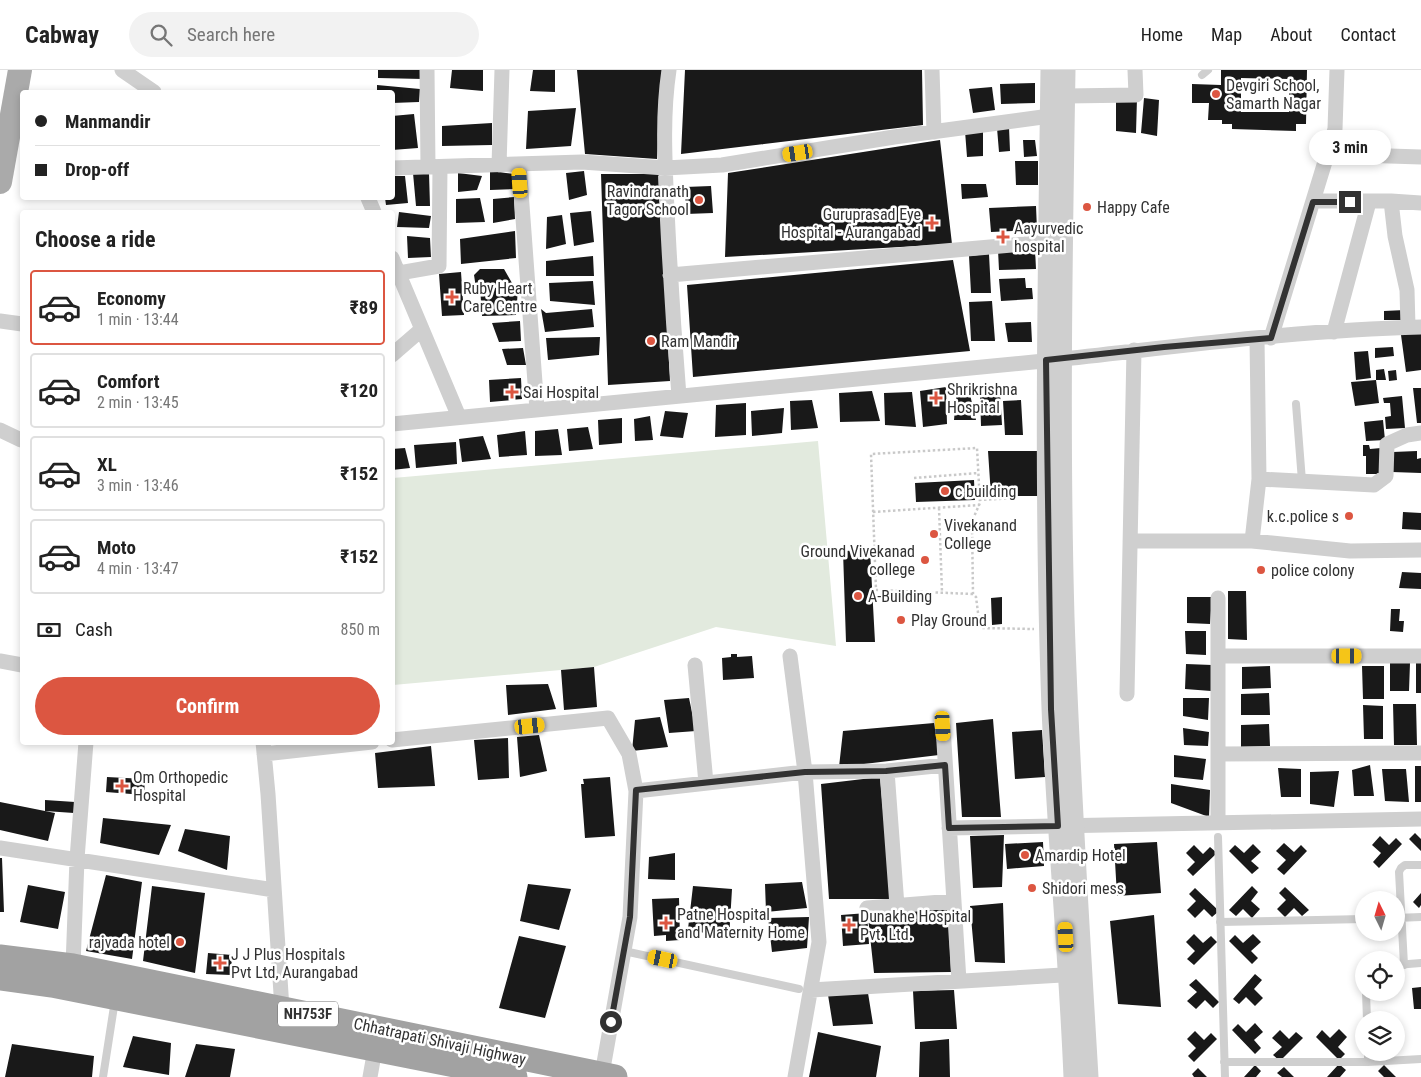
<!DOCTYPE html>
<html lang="en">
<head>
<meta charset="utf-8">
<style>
	:root { --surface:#fff; --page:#f2f2f2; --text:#222; --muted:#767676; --line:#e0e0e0; --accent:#dc5641 }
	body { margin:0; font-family:"Roboto Condensed",sans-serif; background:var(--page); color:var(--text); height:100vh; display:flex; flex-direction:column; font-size:19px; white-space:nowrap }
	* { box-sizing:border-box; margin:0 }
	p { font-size:16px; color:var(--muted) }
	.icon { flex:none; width:28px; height:28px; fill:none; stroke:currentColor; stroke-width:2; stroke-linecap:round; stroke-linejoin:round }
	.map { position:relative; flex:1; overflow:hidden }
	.side { position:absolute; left:20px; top:140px; width:375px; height:535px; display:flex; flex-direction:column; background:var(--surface); border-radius:5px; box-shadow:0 2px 8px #0003 }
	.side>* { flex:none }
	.banner { position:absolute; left:20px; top:20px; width:375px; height:110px; border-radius:5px; box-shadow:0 2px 8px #0003; display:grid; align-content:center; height:110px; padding:0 15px; background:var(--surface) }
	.needle { width:32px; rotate:355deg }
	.tools { position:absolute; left:1355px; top:821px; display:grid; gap:10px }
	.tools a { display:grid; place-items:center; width:50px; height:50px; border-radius:50%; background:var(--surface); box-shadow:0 2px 8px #0003; font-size:25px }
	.end { position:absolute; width:22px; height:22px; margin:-11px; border:6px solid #323232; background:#fff; box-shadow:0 0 0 2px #fff }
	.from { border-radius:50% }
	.bubble { position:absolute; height:35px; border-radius:18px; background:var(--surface); box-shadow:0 2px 8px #0003; font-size:16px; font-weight:700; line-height:35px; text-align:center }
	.car { position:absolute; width:15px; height:30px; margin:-15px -8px; border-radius:6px; box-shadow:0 0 4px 1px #0007; background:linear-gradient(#f5c518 24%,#345 0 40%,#f5c518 0 76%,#345 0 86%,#f5c518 0) }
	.banner b { display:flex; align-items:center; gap:18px; height:48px; font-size:19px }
	.banner b+b { border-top:1px solid var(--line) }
	.banner i { width:12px; height:12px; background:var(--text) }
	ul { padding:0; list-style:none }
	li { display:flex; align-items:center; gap:15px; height:75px; margin:0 10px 8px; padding:0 5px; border:2px solid var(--line); border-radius:5px }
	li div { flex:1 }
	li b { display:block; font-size:19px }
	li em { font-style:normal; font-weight:700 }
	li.selected { border-color:var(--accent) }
	li>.icon { width:45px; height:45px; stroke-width:1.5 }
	h2 { padding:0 15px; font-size:22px; line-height:60px }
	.pay { display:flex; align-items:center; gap:12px; height:55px; padding:0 15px; font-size:19px }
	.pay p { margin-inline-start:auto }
	.action { display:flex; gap:10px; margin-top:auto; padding:10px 15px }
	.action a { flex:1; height:58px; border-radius:30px; background:var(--accent); color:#fff; font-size:20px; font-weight:700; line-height:58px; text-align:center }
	header { display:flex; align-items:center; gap:30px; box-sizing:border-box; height:70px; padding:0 25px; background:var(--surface); border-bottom:1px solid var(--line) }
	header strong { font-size:24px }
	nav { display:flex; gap:28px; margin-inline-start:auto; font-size:18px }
	.search { width:350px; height:45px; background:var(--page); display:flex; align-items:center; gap:12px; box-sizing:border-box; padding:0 18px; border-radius:28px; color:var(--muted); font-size:19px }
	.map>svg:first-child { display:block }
</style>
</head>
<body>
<header>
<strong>Cabway</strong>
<div class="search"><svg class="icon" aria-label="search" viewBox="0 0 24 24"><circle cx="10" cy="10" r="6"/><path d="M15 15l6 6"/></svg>Search here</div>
<nav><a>Home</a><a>Map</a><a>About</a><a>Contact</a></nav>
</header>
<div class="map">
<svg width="1421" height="1007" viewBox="0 0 1421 1007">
	<rect width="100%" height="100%" fill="#fff"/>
	<!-- green -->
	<path fill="#e2eade" d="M818,371L836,576L716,557L594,597L393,615V408Z"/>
	<!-- building -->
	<path fill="#191919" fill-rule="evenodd" d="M378,0H423V9L378,8Z
		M452,0H483V21L450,18Z
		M533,0H555V22L530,21Z
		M577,0H662L657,89L585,84Z
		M685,0H922L923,55L681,84Z
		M1221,0H1307L1306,54H1296V61L1232,59V54H1222V50H1208L1209,33H1192V14L1221,15ZM1241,8L1289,9V42H1241Z
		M1035,13V33L1001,34L1000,14Z
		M377,15L420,19L419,32L392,33V22H377Z
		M992,17L995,40L973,43L969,19Z
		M1116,28H1137L1136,63L1116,61Z
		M1144,28L1159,30L1157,66L1141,63Z
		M576,38L571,76L526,79L528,41Z
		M414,44L418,78L392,80V46Z
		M492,53V75L442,76V56Z
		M1009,57L1010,81L999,82L997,58Z
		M983,60V86L967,87L965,61Z
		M940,70L952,174L725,187L728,103Z
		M1023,70H1035L1037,86L1024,87Z
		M1015,91H1038V115H1016Z
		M490,101L513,104L515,119L490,120Z
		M584,101L587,125L569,130L566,103Z
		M413,103H429L430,136H416Z
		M458,103L482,106L477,120L458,122Z
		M601,104H659L670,311L608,315Z
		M392,106H405L408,133L386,135L385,128H392Z
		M961,114H986L988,127L962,129Z
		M711,116L713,143L686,144L685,117Z
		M514,127L515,149L493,153V129Z
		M480,128L485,152L456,153V129Z
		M1036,136L1037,160L991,162L989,138Z
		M591,141L594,172L574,176L570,143Z
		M399,142L431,146L429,158L397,157Z
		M562,145L566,174L546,179L547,147Z
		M515,161L516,188L461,194L460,169Z
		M407,166L430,168L431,187L408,188Z
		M1035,178L1036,199L999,200L998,180Z
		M989,184L991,223H971L969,186Z
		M593,186L594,206H546V191Z
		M953,190L970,281L693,307L687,215Z
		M480,199H504L512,213L480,217L518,219L516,245L482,246L480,217L476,218L474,205Z
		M461,202L464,245L442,246L439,204Z
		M1025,208L1026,218H1032L1033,229L1001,231L999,209Z
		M593,211L595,235L550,231L549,213Z
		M992,231L995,271H971L969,232Z
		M541,239L546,243L592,239L594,257L545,262Z
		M1405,240V250H1384V241Z
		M520,251L521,271L499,272L492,253Z
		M1031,252L1032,272H1008L1005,253Z
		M1421,262V300L1406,302L1401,265Z
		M600,267L599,285L548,290L546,268Z
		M1393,277L1394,286L1375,288V278Z
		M523,278L526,295H507L502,279Z
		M1368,281L1371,308L1356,310L1354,282Z
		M1384,299L1386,310H1376V300Z
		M1396,300L1397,310L1389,311L1388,301Z
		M521,308L522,329L490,332L489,310Z
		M1376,310L1379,333L1355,336L1351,312Z
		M968,316L976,350H954L957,318Z
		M946,317L947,354L923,357L920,321Z
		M1413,318H1421V353H1417Z
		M872,321L880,351L840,352L839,323Z
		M912,322L916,357L885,355L884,323Z
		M1000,322L1002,355L981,356L980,324Z
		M1402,326L1405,358L1386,359L1385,347L1391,346L1390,333H1384L1383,328Z
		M812,330L818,358L791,360L790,331Z
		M1021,330L1023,365H1005L1003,331Z
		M746,333V365L715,367L716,335Z
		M784,338L782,363L752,366L751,341Z
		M665,341L688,343L683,368L660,366Z
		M650,346L653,370L635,371L634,349Z
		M622,348V373L599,375L598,350Z
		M1383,350L1385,370L1366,371L1364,352Z
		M588,357L593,379L569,381L567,359Z
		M558,359L562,385L535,386V361Z
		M525,361L527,385L499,387L497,365Z
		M483,366L491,389L462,392L459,369Z
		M456,372L457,394L416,398L414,375Z
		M1363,375H1369L1370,379L1381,378L1382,404H1366V386H1363Z
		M405,378L410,398L392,400V379Z
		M988,381H1040V426H991Z
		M1417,381V389L1421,388V403L1392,402L1393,382Z
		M974,410L975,430L916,432L915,413Z
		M1403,442L1421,443V460L1402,459Z
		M870,480L875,572H846L843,481Z
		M1402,502L1421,503V519L1399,518Z
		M1228,521H1246L1247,570L1228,569Z
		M1002,527V554L992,555L991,528Z
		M1187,527H1212L1210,554L1187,553Z
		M1391,539H1400L1399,551H1404L1403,562L1390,561Z
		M1185,561H1206V585L1186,584Z
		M731,584H737V587L752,586L754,608L723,610L722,588L731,587Z
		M1421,591V623H1416V592Z
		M1390,592L1410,593L1409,621H1390Z
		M1186,594L1212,595L1211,621L1185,619Z
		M1270,596L1271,618L1242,619V597Z
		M1362,596H1384V629H1363Z
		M594,597L597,637L564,640L561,600Z
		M548,614L556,639L508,645L506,615Z
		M1269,623L1270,645H1241V624Z
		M689,628L696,661L669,663L664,630Z
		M1183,628H1209L1208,650L1183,646Z
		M1393,634H1416L1417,675H1394Z
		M1363,635L1383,636V669H1364Z
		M660,647L668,677L632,681L635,650Z
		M993,649L1001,747H962L956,653Z
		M934,653L939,685L839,697L843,661Z
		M1269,654L1270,676L1241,677V655Z
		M1183,658L1209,662L1208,676L1184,675Z
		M1042,660L1045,707L1015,709L1012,662Z
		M539,665L547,701L520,707L517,667Z
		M508,668L509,708L478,710L474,670Z
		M431,676L435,716L378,718L375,683Z
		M1174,685L1206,689L1203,710L1174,707Z
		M1370,695L1374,726H1354L1352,700Z
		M1415,696H1421V732H1415Z
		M1278,698L1301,699V727H1281Z
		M1382,699H1406L1409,732L1385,731Z
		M1339,701L1334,737L1310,734V702Z
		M107,707L145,709L144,725L106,722Z
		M610,707L615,766L585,768L581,714H584L583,709Z
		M880,707L891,829H829L821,714Z
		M1171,714L1210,720L1209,747L1171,733Z
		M45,730L75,732L74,743L45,741Z
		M0,732L55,743L48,771L0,760Z
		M103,748L171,755L159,785L100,773Z
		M185,759L230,766L227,800L178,781Z
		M1415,763L1421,769V781L1409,769Z
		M1004,765L1002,817L973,818L970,766Z
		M1380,766L1389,775L1396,768L1402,774L1379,798L1373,792L1381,783L1372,775Z
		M1043,772L1044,796L1007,799L1005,774Z
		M1157,772L1161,823L1117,826L1114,774Z
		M1284,773L1294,782L1301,775L1307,781L1284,805L1277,799L1286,790L1276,781Z
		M1253,774L1261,782L1251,791L1259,798L1252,804L1229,781L1235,775L1244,783Z
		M1194,775L1203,784L1210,777L1217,783L1193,806L1187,800L1195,792L1186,783Z
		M675,783V810L648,809L649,787Z
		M0,788H2L4,842H0Z
		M106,805L142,812L132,889L86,881Z
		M802,812L807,838L766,842L765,814Z
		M528,814L571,819L559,860L520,851Z
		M28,815L65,822L58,859L20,852Z
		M152,816L205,823L195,903L143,891Z
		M693,816L732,819L729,869L688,859Z
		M1252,816L1258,822L1251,831L1260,839L1252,848L1243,839L1236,846L1229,840Z
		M1285,817L1309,840L1302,846L1294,838L1285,847L1277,839L1286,830L1279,823Z
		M1195,818L1219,841L1212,847L1204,839L1195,848L1187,840L1196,831L1189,824Z
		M1421,823V835L1419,838L1413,832Z
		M679,828L680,870L666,871V865L654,866L652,829Z
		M1003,833L1005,893L975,892L970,836Z
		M867,838H948L951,902L874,903Z
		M867,843L869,874L843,876L841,845Z
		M1154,845L1161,937L1118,934L1110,851Z
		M809,847L807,878L772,882L768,848Z
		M1194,864L1203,873L1211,866L1217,872L1194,895L1187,889L1195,881L1186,872Z
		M1253,864L1261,872L1251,881L1258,888L1252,894L1229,871L1235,865L1243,873Z
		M519,866L566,876L545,948L499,938Z
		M208,883L232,885L231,905L206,904Z
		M1255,904L1262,910L1254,919L1263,928L1255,936L1246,927L1239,934L1233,929Z
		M1196,909L1219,932L1213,938L1205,930L1196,939L1187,931L1197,922L1189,915Z
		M1421,917V939H1414L1412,918Z
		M954,920L957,959H915L913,921Z
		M868,923L873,954L833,956L828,925Z
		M1255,953L1263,962L1254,970L1261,978L1255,984L1232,960L1238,954L1246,962Z
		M1339,959L1347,967L1338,977L1345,984L1339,990L1316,967L1322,960L1330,968Z
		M1280,960L1289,969L1296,962L1303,968L1280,991L1273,985L1282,977L1272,968Z
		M1195,961L1204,970L1211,963L1217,969L1194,992L1188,986L1196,978L1187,969Z
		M818,962L881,976L876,1007H809Z
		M133,966L171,973L169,1005L123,997Z
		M949,969L950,1007H919L920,972Z
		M12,974L94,986L92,1007H5Z
		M196,974L235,979L230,1007H185Z
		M1339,994L1346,1000L1340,1007H1327Z
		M1255,995L1261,1001L1256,1007H1244Z
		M1384,995L1396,1007H1384L1378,1001Z
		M1284,997L1294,1007H1282L1277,1003Z
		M1198,998L1207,1007H1194L1192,1004Z"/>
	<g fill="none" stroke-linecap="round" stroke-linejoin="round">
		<!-- path -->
		<path stroke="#c9c9c9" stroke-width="2.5" stroke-dasharray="2.5 2.5" stroke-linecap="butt" d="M914,408L978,403
			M979,430L1016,428
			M939,438L942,522
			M873,442L979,435
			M973,524L876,520L871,384L977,378L980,433L972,451L973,524L976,527L980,558L1034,559"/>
		<!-- service -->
		<path stroke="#cfcfcf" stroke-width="8" d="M1202,5L1208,0
			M1296,334L1302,411
			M1218,767L1225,1007
			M1396,848L1421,847
			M1220,852L1364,849
			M624,881L799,919
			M1396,895L1421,893
			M1404,895L1399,802L1401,798L1405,795H1421
			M1366,922L1367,950
			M1368,982V992L1421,989
			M1224,992H1368
			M103,1007L115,930"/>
		<!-- minor -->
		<path stroke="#cfcfcf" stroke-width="15" d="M122,0L154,22
			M427,0L428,97
			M669,0C662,46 665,94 667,140C670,202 674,264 679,326
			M932,0L934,62
			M1066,26L1136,25L1135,0
			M1327,84L1421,87
			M519,94L537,340
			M499,95L502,0
			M392,98L582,92L665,98L722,95L894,67L1050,46
			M368,128L374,142
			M1313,131H1391L1395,166L1407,220L1408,257
			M1391,131L1421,133
			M392,188L459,347
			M399,203L439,196L440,97
			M670,205L1047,172
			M0,251L22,254
			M1334,262L1369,132
			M1271,268L1335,59L1337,0
			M1257,269L1259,409L1374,415L1386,406L1387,374L1407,365L1421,363
			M392,285L422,259
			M392,354C613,332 834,312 1054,290C1176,277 1298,260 1421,257
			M0,360L21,370
			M1130,471H1252L1350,481L1421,480
			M1252,471L1259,409
			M790,586L805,702L819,872L795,1007
			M1219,586H1421
			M0,591L22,595
			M695,595L706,713
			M1127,624L1134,280
			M943,657L959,911
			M392,670L608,648L629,684L636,721L630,847L602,1004
			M263,672L268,724L282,939
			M264,684L372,672
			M1218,684L1421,683
			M636,721L805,702L887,701
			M1218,753V528
			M949,758L1421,749
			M0,778L274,820
			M897,836L887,701L945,695
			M867,838L954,831
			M73,896L77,789L86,672
			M811,920L1079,904
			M370,1007L375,979"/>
		<!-- tertiary -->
		<path stroke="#cfcfcf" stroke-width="19" d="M1050,0C1047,213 1043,425 1051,638C1056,761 1068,884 1073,1007
			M1066,0C1063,182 1060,365 1065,547C1070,700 1080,854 1089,1007"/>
		<!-- primary -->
		<path stroke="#aaa" stroke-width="24" d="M0,112L20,0"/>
		<!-- trunk -->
		<path stroke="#a2a2a2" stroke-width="25" d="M0,887L73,896L615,1007
			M0,908L52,915L515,1007"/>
	</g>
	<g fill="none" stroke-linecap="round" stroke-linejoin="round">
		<!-- route -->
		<path stroke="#323232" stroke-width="6" d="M611,952L630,847L636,720L805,702L886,701L945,695L949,758L1058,756L1051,639L1046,290L1164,277L1271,268L1313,132H1350"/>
	</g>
	<!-- markers -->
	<g fill="#dc5641" stroke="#fff" stroke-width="2">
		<circle cx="1216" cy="24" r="5"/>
		<circle cx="699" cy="130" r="5"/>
		<circle cx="1087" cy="137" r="5"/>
		<path d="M929.5 145.5h5v5h5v5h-5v5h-5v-5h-5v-5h5z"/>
		<path d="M1000.5 159.5h5v5h5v5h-5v5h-5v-5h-5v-5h5z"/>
		<path d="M449.5 219.5h5v5h5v5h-5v5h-5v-5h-5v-5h5z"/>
		<circle cx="651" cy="271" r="5"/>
		<path d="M509.5 314.5h5v5h5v5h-5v5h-5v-5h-5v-5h5z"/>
		<path d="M933.5 320.5h5v5h5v5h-5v5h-5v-5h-5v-5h5z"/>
		<circle cx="945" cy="421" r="5"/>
		<circle cx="1349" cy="446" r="5"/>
		<circle cx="934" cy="464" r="5"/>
		<circle cx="925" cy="490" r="5"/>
		<circle cx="1261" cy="500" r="5"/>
		<circle cx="858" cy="526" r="5"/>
		<circle cx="901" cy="550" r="5"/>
		<path d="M119.5 708.5h5v5h5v5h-5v5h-5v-5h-5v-5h5z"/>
		<circle cx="1025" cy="785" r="5"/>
		<circle cx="1032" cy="818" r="5"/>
		<path d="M663.5 845.5h5v5h5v5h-5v5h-5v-5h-5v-5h5z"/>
		<path d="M846.5 847.5h5v5h5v5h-5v5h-5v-5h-5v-5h5z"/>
		<circle cx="180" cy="872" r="5"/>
		<path d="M217.5 885.5h5v5h5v5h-5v5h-5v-5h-5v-5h5z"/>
	</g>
	<g text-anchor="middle" stroke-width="5" stroke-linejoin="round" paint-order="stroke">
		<!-- shield labels -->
		<rect fill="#fff" stroke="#707070" stroke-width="1" x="278" y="931.5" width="60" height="25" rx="4"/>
		<g font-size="15" font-weight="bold" fill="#323232">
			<text x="308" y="949">NH753F</text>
		</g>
		<!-- poi labels -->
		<g font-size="16" fill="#323232" stroke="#fff" text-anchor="start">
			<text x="1226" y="21">Devgiri School,<tspan x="1226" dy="18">Samarth Nagar</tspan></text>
			<text x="689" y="127" text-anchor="end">Ravindranath<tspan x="689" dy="18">Tagor School</tspan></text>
			<text x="1097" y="143">Happy Cafe</text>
			<text x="921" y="150" text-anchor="end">Guruprasad Eye<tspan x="921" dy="18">Hospital - Aurangabad</tspan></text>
			<text x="1014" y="164">Aayurvedic<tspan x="1014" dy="18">hospital</tspan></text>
			<text x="463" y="224">Ruby Heart<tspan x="463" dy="18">Care Centre</tspan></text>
			<text x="661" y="277">Ram Mandir</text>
			<text x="947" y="325">Shrikrishna<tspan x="947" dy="18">Hospital</tspan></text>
			<text x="523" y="328">Sai Hospital</text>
			<text x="955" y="427">c building</text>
			<text x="1339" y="452" text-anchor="end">k.c.police s</text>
			<text x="944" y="461">Vivekanand<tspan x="944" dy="18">College</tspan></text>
			<text x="915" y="487" text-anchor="end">Ground Vivekanad<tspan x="915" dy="18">college</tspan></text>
			<text x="1271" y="506">police colony</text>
			<text x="868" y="532">A-Building</text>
			<text x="911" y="556">Play Ground</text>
			<text x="133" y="713">Om Orthopedic<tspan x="133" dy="18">Hospital</tspan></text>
			<text x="1035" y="791">Amardip Hotel</text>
			<text x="1042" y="824">Shidori mess</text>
			<text x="677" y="850">Patne Hospital<tspan x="677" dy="18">and Maternity Home</tspan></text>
			<text x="860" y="852">Dunakhe Hospital<tspan x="860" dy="18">Pvt. Ltd.</tspan></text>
			<text x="170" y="878" text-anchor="end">rajvada hotel</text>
			<text x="231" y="890">J J Plus Hospitals<tspan x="231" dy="18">Pvt Ltd, Aurangabad</tspan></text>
		</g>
		<!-- street labels -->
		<g font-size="16" fill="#323232" stroke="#fff">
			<text transform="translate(440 971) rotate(12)" y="6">Chhatrapati Shivaji Highway</text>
		</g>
	</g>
</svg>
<div class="tools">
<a><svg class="needle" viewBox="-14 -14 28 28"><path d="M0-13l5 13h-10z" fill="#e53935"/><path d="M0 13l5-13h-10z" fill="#767676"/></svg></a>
<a><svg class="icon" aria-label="locate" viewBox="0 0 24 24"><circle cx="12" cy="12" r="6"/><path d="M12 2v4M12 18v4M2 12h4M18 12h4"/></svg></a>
<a><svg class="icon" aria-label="layers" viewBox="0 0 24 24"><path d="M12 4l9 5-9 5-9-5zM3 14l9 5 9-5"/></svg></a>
</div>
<i class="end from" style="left:611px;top:952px"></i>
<i class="end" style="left:1350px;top:132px"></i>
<div class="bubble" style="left:1309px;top:60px;width:82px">3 min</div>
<i class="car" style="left:798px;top:83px;rotate:261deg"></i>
<i class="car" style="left:520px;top:113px;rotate:356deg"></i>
<i class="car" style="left:1347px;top:586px;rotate:90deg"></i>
<i class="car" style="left:530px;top:656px;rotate:84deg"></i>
<i class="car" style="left:943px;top:656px;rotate:177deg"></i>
<i class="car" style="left:1066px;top:867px;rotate:357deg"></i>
<i class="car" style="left:663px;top:889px;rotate:282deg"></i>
<div class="banner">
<b><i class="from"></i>Manmandir</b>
<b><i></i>Drop-off</b>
</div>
<section class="side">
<h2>Choose a ride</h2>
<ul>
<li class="selected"><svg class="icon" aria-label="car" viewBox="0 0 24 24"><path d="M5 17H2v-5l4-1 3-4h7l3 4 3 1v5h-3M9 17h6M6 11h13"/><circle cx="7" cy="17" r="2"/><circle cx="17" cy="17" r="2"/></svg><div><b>Economy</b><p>1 min · 13:44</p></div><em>₹89</em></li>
<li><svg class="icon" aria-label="car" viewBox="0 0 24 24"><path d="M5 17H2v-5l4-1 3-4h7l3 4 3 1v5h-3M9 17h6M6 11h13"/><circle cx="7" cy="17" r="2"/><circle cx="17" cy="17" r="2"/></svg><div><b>Comfort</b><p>2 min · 13:45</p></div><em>₹120</em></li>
<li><svg class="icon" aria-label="car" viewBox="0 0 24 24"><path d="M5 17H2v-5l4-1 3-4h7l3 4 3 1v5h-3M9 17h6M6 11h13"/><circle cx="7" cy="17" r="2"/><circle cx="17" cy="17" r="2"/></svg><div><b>XL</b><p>3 min · 13:46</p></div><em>₹152</em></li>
<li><svg class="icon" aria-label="car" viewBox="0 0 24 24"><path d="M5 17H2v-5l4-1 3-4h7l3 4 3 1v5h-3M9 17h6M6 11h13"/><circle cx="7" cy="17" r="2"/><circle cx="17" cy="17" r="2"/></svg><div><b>Moto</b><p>4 min · 13:47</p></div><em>₹152</em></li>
</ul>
<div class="pay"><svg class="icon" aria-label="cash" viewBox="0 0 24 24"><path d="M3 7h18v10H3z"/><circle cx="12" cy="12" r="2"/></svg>Cash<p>850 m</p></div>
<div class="action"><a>Confirm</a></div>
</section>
</div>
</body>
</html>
